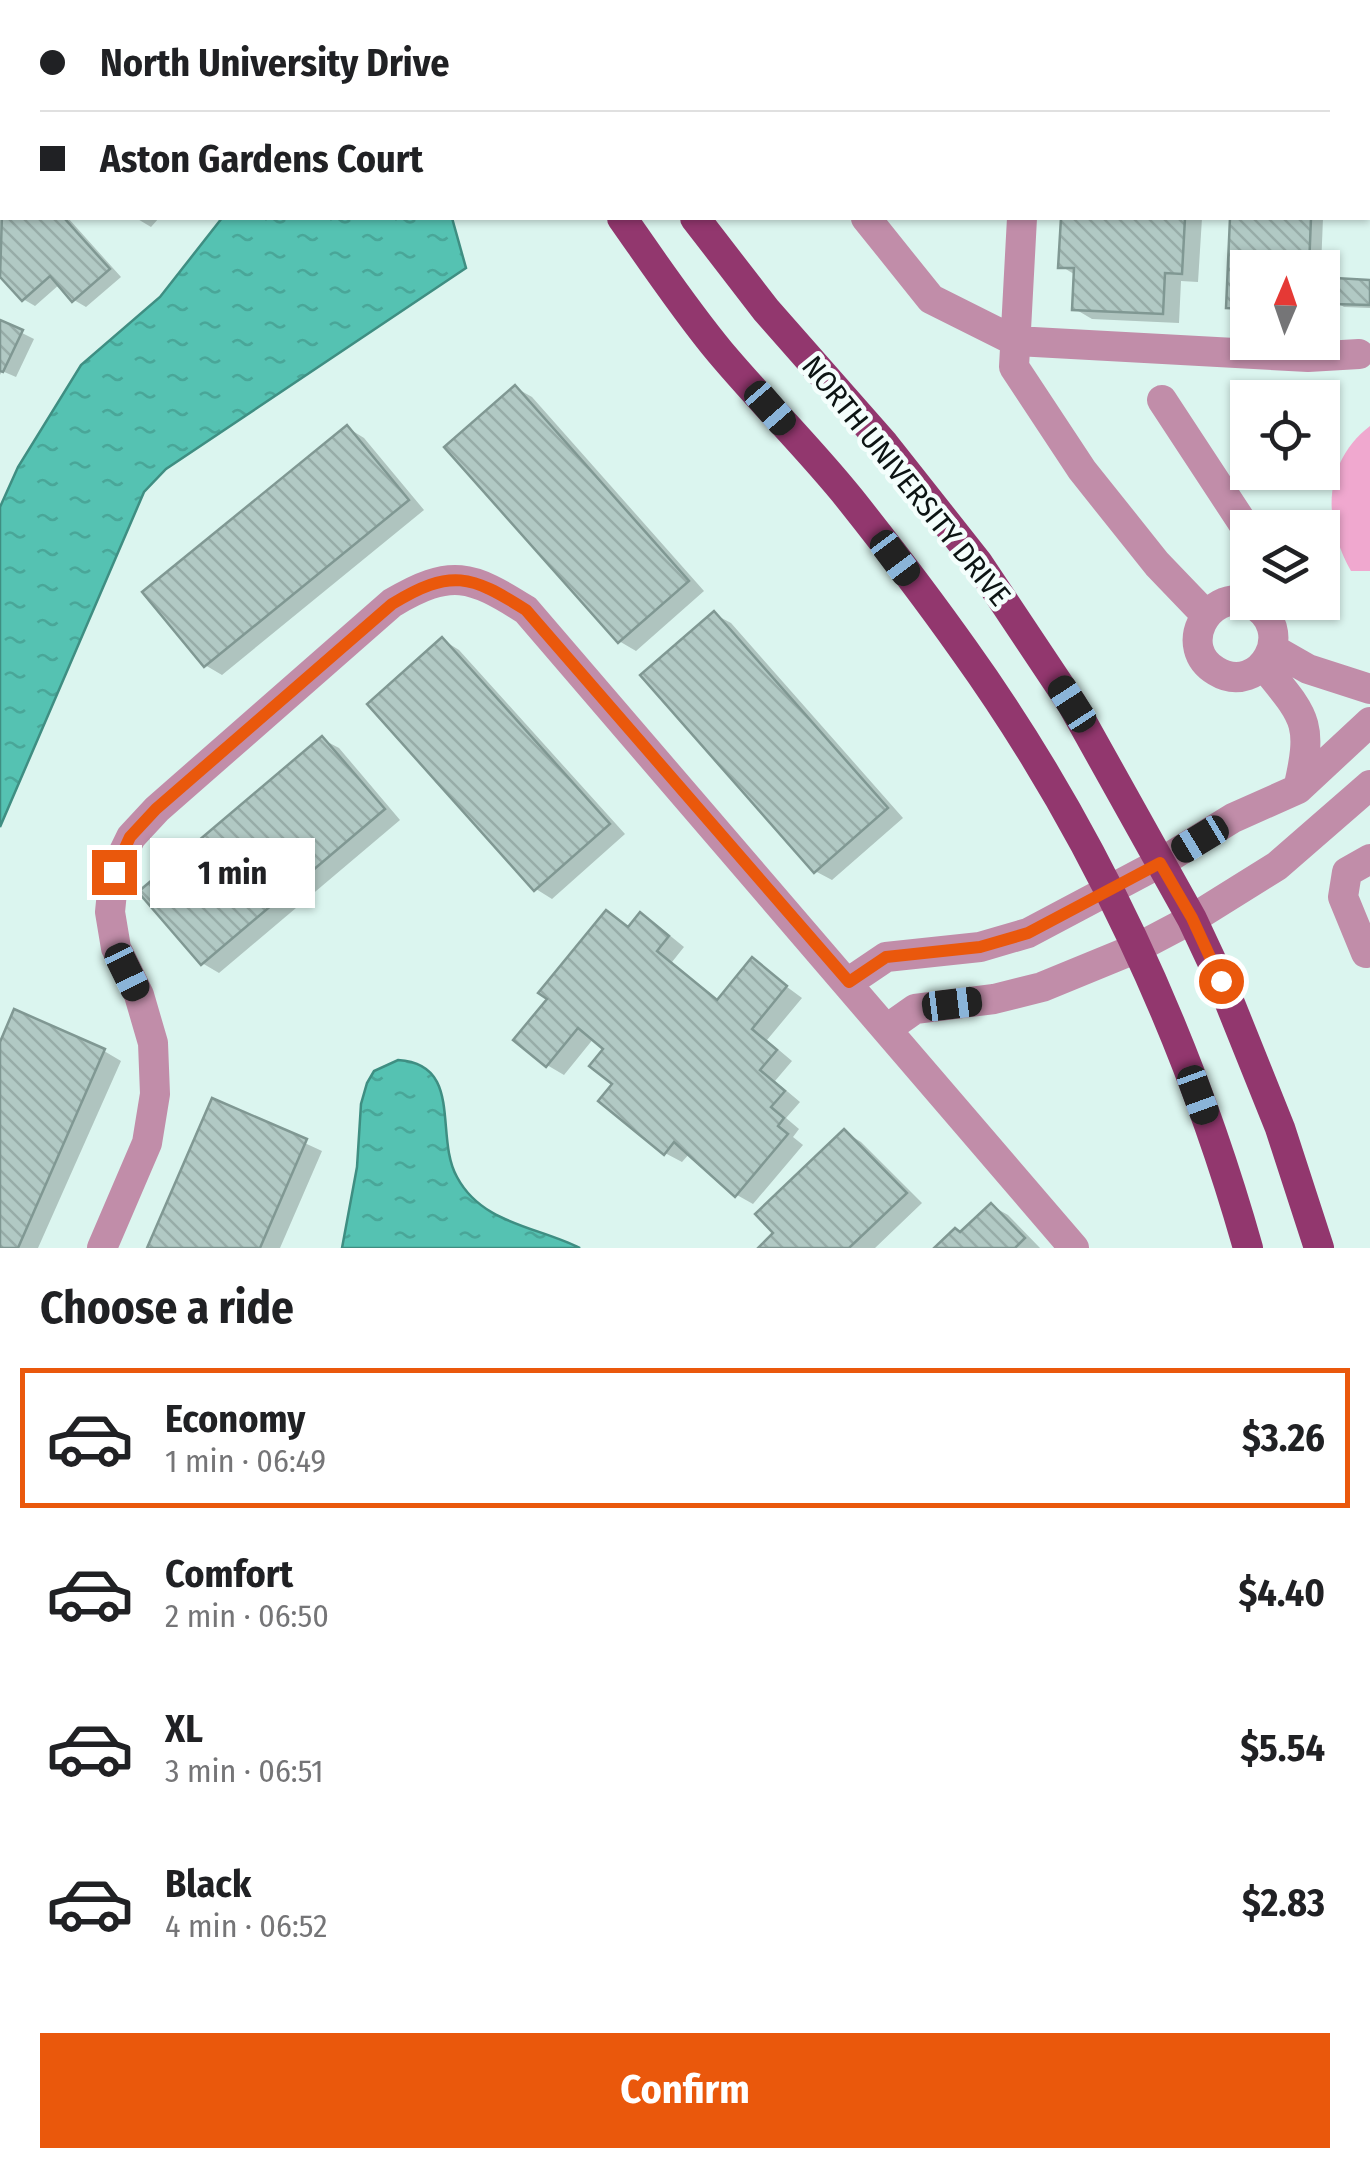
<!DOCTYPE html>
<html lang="en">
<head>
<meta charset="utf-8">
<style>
	:root { --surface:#fff; --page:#f6f6f6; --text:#202124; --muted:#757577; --line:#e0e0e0; --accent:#ea580c }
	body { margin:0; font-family:"Fira Sans Condensed",sans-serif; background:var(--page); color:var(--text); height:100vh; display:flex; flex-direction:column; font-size:38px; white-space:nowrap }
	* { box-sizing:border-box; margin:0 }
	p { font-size:32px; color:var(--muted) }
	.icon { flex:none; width:55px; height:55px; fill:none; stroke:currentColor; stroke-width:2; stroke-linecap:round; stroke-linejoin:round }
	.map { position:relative; height:1248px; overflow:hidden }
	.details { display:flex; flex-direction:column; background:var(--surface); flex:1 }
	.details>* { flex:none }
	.hud { position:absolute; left:0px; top:0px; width:1370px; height:220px; box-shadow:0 2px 8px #0004; display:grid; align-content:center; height:220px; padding:0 40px; background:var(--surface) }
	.needle { width:65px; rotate:2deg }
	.controls { position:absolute; left:1230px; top:250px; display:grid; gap:20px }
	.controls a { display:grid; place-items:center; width:110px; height:110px; border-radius:0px; background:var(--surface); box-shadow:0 2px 8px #0004; font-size:50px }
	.end { position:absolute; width:45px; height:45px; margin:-22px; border:12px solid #ea580c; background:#fff; box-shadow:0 0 0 5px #fff }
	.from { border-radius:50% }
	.bubble { position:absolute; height:70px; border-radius:0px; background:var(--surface); box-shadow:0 2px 8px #0004; font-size:32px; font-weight:700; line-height:70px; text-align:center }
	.car { position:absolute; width:30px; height:60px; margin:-30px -15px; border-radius:12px; box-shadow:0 0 8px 2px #0007; background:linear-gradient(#222 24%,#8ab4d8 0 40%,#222 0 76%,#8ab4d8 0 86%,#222 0) }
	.hud b { display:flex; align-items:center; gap:35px; height:95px; font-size:38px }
	.hud b+b { border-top:2px solid var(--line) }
	.hud i { width:25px; height:25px; background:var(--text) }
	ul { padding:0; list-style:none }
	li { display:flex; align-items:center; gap:30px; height:140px; margin:0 20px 15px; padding:0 20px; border:5px solid transparent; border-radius:0px }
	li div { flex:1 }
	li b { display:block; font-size:38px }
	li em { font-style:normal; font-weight:700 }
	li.selected { border-color:var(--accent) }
	li>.icon { width:90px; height:90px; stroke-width:1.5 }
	h2 { padding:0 40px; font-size:45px; line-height:120px }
	.button { display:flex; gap:20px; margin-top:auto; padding:20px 40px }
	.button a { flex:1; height:115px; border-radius:0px; background:var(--accent); color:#fff; font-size:40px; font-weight:700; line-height:115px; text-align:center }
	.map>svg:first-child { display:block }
</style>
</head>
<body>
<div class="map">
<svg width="1370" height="1248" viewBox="0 0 1370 1248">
	<defs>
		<pattern id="water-ripples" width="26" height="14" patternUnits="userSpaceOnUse" patternTransform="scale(2.5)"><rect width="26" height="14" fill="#55c2b2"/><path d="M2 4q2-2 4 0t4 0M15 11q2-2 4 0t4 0" fill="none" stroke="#49a698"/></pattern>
		<pattern id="building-back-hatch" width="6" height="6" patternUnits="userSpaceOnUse" patternTransform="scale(2.5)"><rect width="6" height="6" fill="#b1c9c4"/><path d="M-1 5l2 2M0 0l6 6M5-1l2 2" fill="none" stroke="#97aca8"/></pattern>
	</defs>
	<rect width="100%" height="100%" fill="#dbf5ef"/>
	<!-- grass -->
	<path fill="#f0a8cf" d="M1370,426V571H1351C1323,522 1322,463 1370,426Z"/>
	<!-- water -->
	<path fill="url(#water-ripples)" stroke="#3f8e82" stroke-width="2.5" d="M222,218H452L466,268L166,469L144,492L0,827V507L18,467L81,365L160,297Z
		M398,1060C464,1064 434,1136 457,1177C482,1224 536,1226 580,1248H342L357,1167L361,1104L367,1083L374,1071Z"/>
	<!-- shadow -->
	<path fill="#0003" d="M0,0H49L50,2H2L0,21Z
		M1123,0H1207L1122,2Z
		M1243,0H1334L1243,2Z
		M3,218H68L121,277L86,307L74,300L60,284L35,306L23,299L0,273V220Z
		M136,218H159L151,227Z
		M1063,218H1202L1198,282L1181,281L1179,323L1092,319L1075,309L1077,276L1061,266Z
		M1233,218H1323L1321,268H1248V314H1241L1228,306Z
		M1370,282V308L1344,307L1336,302Z
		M0,322L34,339L16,377L2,371L0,375Z
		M516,388L532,397L704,591L636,651L619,641Z
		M348,428L364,438L424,510L222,675L205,665Z
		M714,614L731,623L903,818L832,880L815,871Z
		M443,640L459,650L625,834L552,899L536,889Z
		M322,739L339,748L400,820L219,973L202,963Z
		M607,913L630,928L640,915L657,925L684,947L672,962L719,1001L752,961L802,998L767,1040L792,1061L775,1081L800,1102L786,1118L799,1129L793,1137L803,1145L753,1204L737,1195L690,1153L682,1162L665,1153L616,1084L607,1049L594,1038L564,1075L547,1065L550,999Z
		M0,1048L104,1051L121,1061L38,1248H0Z
		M213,1101L322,1151L280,1248H149Z
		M845,1132L861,1142L922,1203L875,1248H761L777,1233Z
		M992,1206L1008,1215L1040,1248H937L956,1231L962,1234Z"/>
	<!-- building -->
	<path fill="url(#building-back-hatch)" stroke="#809893" stroke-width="2.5" d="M2,215V218H64L110,269L72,302L50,276L22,301L0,277Z
		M1061,218H1185L1182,274L1165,273L1163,314L1072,310L1074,268H1058Z
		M1230,218H1311L1309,268H1248V309L1226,308Z
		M1335,278L1370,280V305L1334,304Z
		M0,320L23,330L3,372L0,371Z
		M515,385L689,581L618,643L444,447Z
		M347,425L409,500L204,667L142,592Z
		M714,611L888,808L814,873L640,675Z
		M442,637L610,824L534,891L367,704Z
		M322,736L385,809L201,965L138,892Z
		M606,910L628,927L640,912L669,936L657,951L717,1000L752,957L787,986L752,1029L777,1050L760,1070L785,1091L771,1107L784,1118L778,1126L788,1134L735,1197L674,1142L664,1155L598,1101L612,1084L589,1066L603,1049L578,1028L546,1067L513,1040L547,999L538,993Z
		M14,1009L105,1049L18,1248H0V1042Z
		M212,1098L307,1139L260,1248H147Z
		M844,1129L907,1193L849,1248H758L773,1233L755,1214Z
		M991,1203L1025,1238L1015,1248H934L955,1228L960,1232Z"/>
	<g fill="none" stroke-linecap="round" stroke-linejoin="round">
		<!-- minor -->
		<path stroke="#c18da9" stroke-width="30" d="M713,0L714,2
			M900,0L902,2
			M107,2L108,0
			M0,145L2,143
			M866,218L931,299L1015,341L1308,357L1359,354
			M1022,218L1014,367L1082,470L1157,564L1205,614
			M1162,400L1248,531
			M1248,602C1206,590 1177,648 1216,671C1260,698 1301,628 1249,602
			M1273,649L1308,669L1370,689
			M1263,665C1305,717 1314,721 1298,789
			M1366,953L1343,897L1347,872L1370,859
			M849,982L886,957L980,947L1028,933L1160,863L1233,818L1298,789L1370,722
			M888,1028L915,1009L994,999L1042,987L1137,948L1192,919L1277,866L1370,785
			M102,1248L147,1143L155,1094L153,1043L139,995L116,948L110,912L114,872L131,837L157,809L392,603C451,568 471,575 526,610L1074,1248"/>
		<!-- major -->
		<path stroke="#92376e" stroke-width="30" d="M483,0L484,2
			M552,0L554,2
			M622,218C653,262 685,310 720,352C762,402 809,448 850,499C889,548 928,599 964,650C1093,830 1188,1036 1248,1248
			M695,218L766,310L884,444L978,563L1072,704L1192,919L1221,981L1280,1128L1319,1248"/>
	</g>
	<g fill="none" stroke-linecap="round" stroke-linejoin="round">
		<!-- route -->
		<path stroke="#ea580c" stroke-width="12" d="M114,872L130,837L156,809L392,604C451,568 471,575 526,610L849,982L886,957L980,947L1028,933L1160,863L1192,918L1221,981"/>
	</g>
	<g text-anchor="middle" stroke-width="9" stroke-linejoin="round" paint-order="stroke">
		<!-- street labels -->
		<g font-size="30" fill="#0c1413" stroke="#f4fefc">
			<text transform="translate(906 481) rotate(51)" y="10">NORTH UNIVERSITY DRIVE</text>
		</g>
	</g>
</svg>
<div class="controls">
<a><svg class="needle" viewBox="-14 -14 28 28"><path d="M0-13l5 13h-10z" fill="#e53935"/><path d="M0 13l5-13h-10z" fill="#757577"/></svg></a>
<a><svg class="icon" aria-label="locate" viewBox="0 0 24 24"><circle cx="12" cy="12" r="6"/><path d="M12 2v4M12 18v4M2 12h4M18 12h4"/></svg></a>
<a><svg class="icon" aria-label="layers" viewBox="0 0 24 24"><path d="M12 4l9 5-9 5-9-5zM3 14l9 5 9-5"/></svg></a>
</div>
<i class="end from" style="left:1221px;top:981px"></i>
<i class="end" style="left:114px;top:872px"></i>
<div class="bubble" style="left:150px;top:838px;width:165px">1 min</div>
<i class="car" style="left:770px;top:408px;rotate:139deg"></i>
<i class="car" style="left:895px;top:558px;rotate:143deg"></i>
<i class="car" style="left:1072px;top:704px;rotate:327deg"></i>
<i class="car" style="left:1200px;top:839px;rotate:239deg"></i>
<i class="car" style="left:127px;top:972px;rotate:154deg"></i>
<i class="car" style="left:952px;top:1004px;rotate:83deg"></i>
<i class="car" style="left:1198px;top:1095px;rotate:160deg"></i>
<div class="hud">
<b><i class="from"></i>North University Drive</b>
<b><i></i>Aston Gardens Court</b>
</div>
</div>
<section class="details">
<h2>Choose a ride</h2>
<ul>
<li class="selected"><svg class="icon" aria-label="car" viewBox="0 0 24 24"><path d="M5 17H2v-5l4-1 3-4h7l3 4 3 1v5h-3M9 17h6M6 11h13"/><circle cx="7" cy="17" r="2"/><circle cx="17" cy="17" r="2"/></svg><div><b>Economy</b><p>1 min · 06:49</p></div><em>$3.26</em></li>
<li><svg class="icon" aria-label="car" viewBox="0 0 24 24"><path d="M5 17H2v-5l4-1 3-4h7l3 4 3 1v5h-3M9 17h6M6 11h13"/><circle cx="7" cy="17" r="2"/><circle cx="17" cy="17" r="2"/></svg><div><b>Comfort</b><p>2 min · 06:50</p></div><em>$4.40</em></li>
<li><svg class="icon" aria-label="car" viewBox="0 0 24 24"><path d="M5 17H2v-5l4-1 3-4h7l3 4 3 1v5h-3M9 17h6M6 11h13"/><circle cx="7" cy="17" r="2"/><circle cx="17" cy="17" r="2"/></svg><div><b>XL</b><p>3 min · 06:51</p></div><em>$5.54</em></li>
<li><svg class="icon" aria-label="car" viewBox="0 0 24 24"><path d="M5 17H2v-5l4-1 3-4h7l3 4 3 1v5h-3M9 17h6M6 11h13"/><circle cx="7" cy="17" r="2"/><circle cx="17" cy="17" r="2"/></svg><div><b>Black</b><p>4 min · 06:52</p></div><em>$2.83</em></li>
</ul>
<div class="button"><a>Confirm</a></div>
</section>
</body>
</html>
